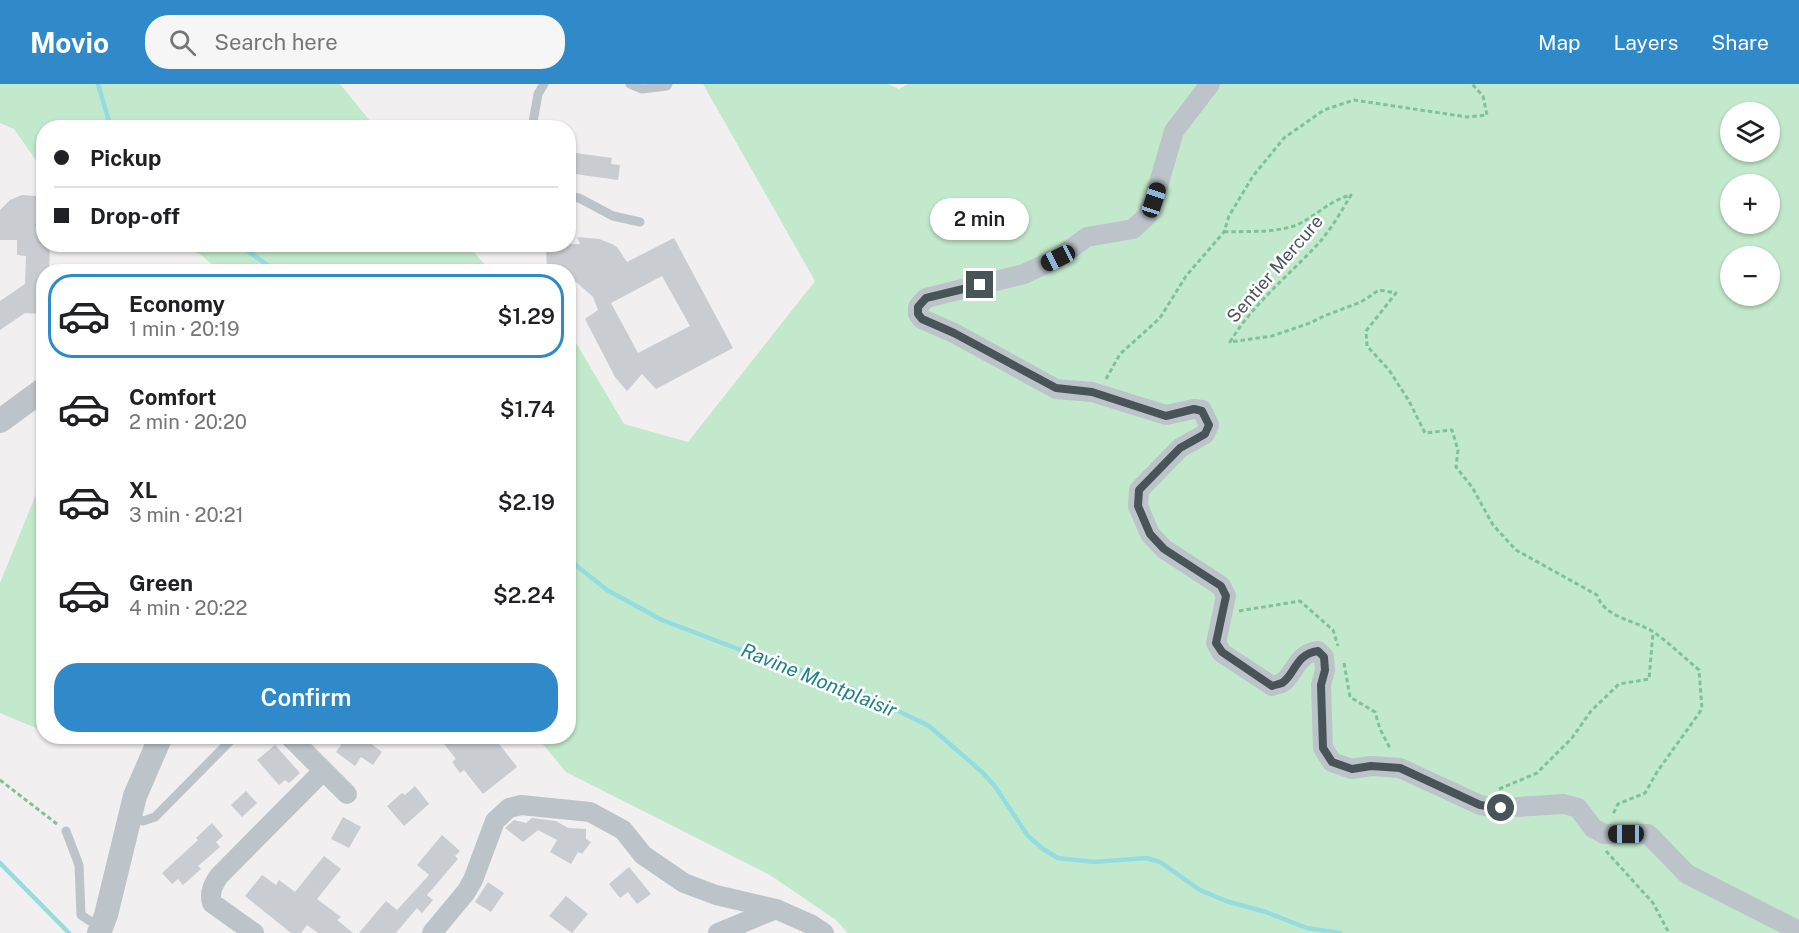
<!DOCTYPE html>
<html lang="en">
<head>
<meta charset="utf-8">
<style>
	:root { --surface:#fff; --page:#f6f6f6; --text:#202124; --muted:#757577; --line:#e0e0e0; --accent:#3089c9 }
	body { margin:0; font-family:"Public Sans",sans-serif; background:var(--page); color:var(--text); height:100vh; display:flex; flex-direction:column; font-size:22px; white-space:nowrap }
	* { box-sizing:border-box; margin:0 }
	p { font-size:20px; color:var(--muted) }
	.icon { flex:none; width:33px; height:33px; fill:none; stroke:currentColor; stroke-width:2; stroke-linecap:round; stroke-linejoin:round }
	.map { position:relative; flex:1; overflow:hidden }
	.drawer { position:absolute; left:36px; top:180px; width:540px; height:480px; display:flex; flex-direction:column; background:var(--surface); border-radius:24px; box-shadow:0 2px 4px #0004 }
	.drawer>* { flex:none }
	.top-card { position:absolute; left:36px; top:36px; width:540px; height:132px; border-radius:24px; box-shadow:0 2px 4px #0004; display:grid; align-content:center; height:132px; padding:0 18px; background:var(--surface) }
	.buttons { position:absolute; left:1720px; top:18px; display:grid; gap:12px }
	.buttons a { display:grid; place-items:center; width:60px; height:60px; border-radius:50%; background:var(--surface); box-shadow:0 2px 4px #0004; font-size:30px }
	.end { position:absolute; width:27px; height:27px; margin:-14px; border:8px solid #495459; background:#fff; box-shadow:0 0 0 3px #fff }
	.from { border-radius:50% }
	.bubble { position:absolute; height:42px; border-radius:21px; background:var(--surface); box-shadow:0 2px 4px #0004; font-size:20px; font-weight:600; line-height:42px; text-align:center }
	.car { position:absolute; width:18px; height:36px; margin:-18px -9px; border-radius:8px; box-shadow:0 0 4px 2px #0007; background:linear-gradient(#222 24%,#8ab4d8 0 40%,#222 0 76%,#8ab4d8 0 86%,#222 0) }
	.top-card b { display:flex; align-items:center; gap:21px; height:57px; font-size:22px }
	.top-card b+b { border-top:2px solid var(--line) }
	.top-card i { width:15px; height:15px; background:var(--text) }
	ul { padding:10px 0 0; list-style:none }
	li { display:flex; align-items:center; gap:18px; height:84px; margin:0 12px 9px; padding:0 6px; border:3px solid transparent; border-radius:24px }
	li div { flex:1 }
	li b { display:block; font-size:22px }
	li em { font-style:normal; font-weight:600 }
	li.selected { border-color:var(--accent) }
	li>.icon { width:54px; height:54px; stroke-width:1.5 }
	.cta { display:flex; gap:12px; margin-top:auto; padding:12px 18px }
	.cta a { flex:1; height:69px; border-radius:24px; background:var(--accent); color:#fff; font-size:24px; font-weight:600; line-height:69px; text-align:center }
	header { display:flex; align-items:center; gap:36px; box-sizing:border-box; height:84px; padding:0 30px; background:var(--accent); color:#fff }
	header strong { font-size:28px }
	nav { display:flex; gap:33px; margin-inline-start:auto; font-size:21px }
	.search { width:420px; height:54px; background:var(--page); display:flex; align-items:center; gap:15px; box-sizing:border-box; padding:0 21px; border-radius:24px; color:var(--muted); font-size:22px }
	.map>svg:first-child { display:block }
</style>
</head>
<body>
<header>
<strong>Movio</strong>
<div class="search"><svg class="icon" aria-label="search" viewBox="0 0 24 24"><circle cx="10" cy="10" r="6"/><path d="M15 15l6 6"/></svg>Search here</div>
<nav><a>Map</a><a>Layers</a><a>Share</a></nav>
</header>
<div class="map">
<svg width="1799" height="849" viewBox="0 0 1799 849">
	<rect width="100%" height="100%" fill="#f1efef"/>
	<!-- green -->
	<path fill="#c2e9cb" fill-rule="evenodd" d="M0,0H340L375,43L44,44L43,86L14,45L0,39Z
		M703,0H888L899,5L908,0H1799V849H848L836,836L770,791L566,688L537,653L568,652L569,247L624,340L688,358L815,197ZM1731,28H1770V68H1731ZM1731,100H1770V140H1731ZM1731,172H1770V212H1731Z
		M180,161H468L490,187H220L201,171Z
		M43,393V647L0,629V499Z"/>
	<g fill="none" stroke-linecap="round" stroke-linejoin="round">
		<!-- stream -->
		<path stroke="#95dce0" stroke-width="4.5" d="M98,0L111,44
			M238,160L277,188
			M568,475L607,506L662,536L767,576L812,590L853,605L929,642L982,688L994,701L1028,752L1043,765L1058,774L1094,778L1146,774L1160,778L1200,806L1226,817L1266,828L1307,844L1340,849
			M0,779L69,849"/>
	</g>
	<!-- building -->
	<path fill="#c9ccd0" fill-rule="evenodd" d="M568,68L612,74L611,80L620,81L618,96L568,89Z
		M22,111L36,112L44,116V160H50L49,188H44V230L25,229L0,246V217L25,200L26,172L17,171V156H0V126L10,116Z
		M577,153L599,155L612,160L617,163L627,178L674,154L733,264L656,305L642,290L627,307L615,293L585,235L598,226L593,213L575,197L568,201V188H547L546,160H580ZM662,192L690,242L638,269L611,219Z
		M347,652H361L382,668L373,681L361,673L355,682L336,668Z
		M438,652H493L517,683L483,710L464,686L460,689L452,678L456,675Z
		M275,661L300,689L289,699L285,696L279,701L257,676Z
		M415,702L429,720L404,742L387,722L402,709L405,711Z
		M246,707L257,719L242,733L231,721Z
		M343,733L361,743L349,764L331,755Z
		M532,734L556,737L568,744L586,745V755L591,758L582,770L578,768L571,780L550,768L557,756L538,746L523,758L505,744L514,736L526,739Z
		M212,739L223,752L216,758L220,763L198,782L201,785L183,801L178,795L172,800L162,789L198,756L196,754Z
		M442,751L460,767L455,772L458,775L427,811L433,816L422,829L417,824L396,849H359L386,817L397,826L429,791L417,781Z
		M324,772L341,785L317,815L341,833L337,836L353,849H318L307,841L301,849H291L245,812L262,791L276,801L279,796L295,808Z
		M629,783L651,810L637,820L628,808L620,814L609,800Z
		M488,798L504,809L491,828L475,818Z
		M566,812L588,830L572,849L549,832Z"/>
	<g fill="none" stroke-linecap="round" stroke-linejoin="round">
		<!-- path -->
		<path stroke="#7fc297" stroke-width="3" stroke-dasharray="4.5 3" stroke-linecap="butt" d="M1224,148C1247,147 1272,149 1294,142C1315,134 1329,116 1351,111C1341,128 1330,147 1317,161C1288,192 1252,221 1230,258L1272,252L1310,239L1324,232L1361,218L1379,206L1396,209L1366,247L1367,262L1389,286L1409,317L1425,349L1452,346L1458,366L1456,383L1472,403L1493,441L1516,466L1597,511C1605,535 1637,536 1655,549C1670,560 1685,574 1699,586L1702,625L1657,688L1645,709L1618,720L1612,732
			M1106,295L1120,270L1160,234L1186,192L1224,148L1229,132L1253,92L1284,54L1324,26L1354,16L1467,33L1487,31L1483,12L1472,0
			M1239,527L1300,517L1333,546L1338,562
			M1344,579L1350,613L1375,628L1380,645L1391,666
			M0,696L57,740
			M1499,705L1537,689L1572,654L1591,627L1619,600L1649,595L1653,549
			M1606,767L1653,819L1669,849"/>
		<!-- service -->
		<path stroke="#bcc4c9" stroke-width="9" d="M630,0L642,5L667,2L668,0
			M532,44L538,10L544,0
			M568,112L579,114L613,132L640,138
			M131,735L143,737L155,733L235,652
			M66,747L79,781L81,831L99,843"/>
		<!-- minor -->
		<path stroke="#bcc4c9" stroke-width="20" d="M1210,0L1174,47L1154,116L1147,132L1133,145L1087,153L1058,174L1024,190L926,214L918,223V230L922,235L954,249L1056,305L1092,308L1166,331L1194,325L1202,326L1209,341L1205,350L1180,364L1139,406L1138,422L1150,450L1164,465L1221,502L1226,512L1216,559L1222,569L1272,602C1275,601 1279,600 1282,599C1295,591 1295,570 1318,567L1324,573L1325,586L1321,601L1323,664L1332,678L1352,685L1371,682L1400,684L1480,721L1501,724L1564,720L1578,724L1593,744L1604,750H1648L1687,790L1795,845L1797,849
			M289,652L347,710
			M254,849L212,819C209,808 213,801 219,792L323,687
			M432,849L466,808L473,796L495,737L509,724L521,721L590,728L623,746L643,771L684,799L716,811L776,825L812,841L824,849
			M718,849L776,825"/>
		<!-- tertiary -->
		<path stroke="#bcc4c9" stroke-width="24" d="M0,337L44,305
			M99,849L106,831L135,712L161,652"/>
	</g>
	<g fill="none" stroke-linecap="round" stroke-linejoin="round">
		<!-- route -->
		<path stroke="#495459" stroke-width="8" d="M980,201L926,214L918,223V230L922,235L954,249L1056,304L1092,308L1166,332L1194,325L1202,327L1209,341L1205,350L1180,364L1139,406L1138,422L1150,450L1164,465L1221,502L1226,512L1216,559L1222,568L1272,602C1275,601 1279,600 1282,599C1295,591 1295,570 1318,567L1324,573L1325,586L1321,601L1323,664L1332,678L1352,685L1371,682L1400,684L1480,721L1501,724"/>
	</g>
	<g text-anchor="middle" stroke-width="5" stroke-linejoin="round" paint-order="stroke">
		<!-- street labels -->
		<g font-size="18" fill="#495459" stroke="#fff">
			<text transform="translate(1275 185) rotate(-49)" y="6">Sentier Mercure</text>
		</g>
		<!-- water labels -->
		<g font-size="20" font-style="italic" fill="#1d828a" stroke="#fff">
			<text transform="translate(819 596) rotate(22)" y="7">Ravine Montplaisir</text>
		</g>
	</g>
</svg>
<div class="buttons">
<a><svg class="icon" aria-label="layers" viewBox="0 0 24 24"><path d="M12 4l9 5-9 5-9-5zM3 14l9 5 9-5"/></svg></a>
<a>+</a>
<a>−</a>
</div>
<i class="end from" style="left:1501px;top:724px"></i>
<i class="end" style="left:980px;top:201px"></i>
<div class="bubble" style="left:930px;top:114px;width:99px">2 min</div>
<i class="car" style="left:1154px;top:116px;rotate:18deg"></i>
<i class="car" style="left:1058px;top:174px;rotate:244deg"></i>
<i class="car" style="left:1626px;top:750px;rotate:270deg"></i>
<div class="top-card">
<b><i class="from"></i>Pickup</b>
<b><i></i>Drop-off</b>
</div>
<section class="drawer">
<ul>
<li class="selected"><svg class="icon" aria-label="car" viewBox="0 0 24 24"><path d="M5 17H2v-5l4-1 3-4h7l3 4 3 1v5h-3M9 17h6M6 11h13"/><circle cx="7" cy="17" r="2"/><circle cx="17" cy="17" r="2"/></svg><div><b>Economy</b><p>1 min · 20:19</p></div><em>$1.29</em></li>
<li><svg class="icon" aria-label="car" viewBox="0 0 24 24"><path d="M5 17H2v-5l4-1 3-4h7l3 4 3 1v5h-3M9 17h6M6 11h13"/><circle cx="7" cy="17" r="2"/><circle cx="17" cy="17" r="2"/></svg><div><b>Comfort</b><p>2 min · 20:20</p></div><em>$1.74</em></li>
<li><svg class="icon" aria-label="car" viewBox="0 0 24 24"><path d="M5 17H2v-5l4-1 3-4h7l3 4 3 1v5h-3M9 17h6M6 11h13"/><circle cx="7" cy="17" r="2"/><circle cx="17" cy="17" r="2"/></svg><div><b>XL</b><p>3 min · 20:21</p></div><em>$2.19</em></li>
<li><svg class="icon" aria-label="car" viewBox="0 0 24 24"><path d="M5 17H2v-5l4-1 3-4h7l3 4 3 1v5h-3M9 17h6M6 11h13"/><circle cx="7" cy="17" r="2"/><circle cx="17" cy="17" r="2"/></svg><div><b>Green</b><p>4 min · 20:22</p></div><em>$2.24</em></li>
</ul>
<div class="cta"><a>Confirm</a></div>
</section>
</div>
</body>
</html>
